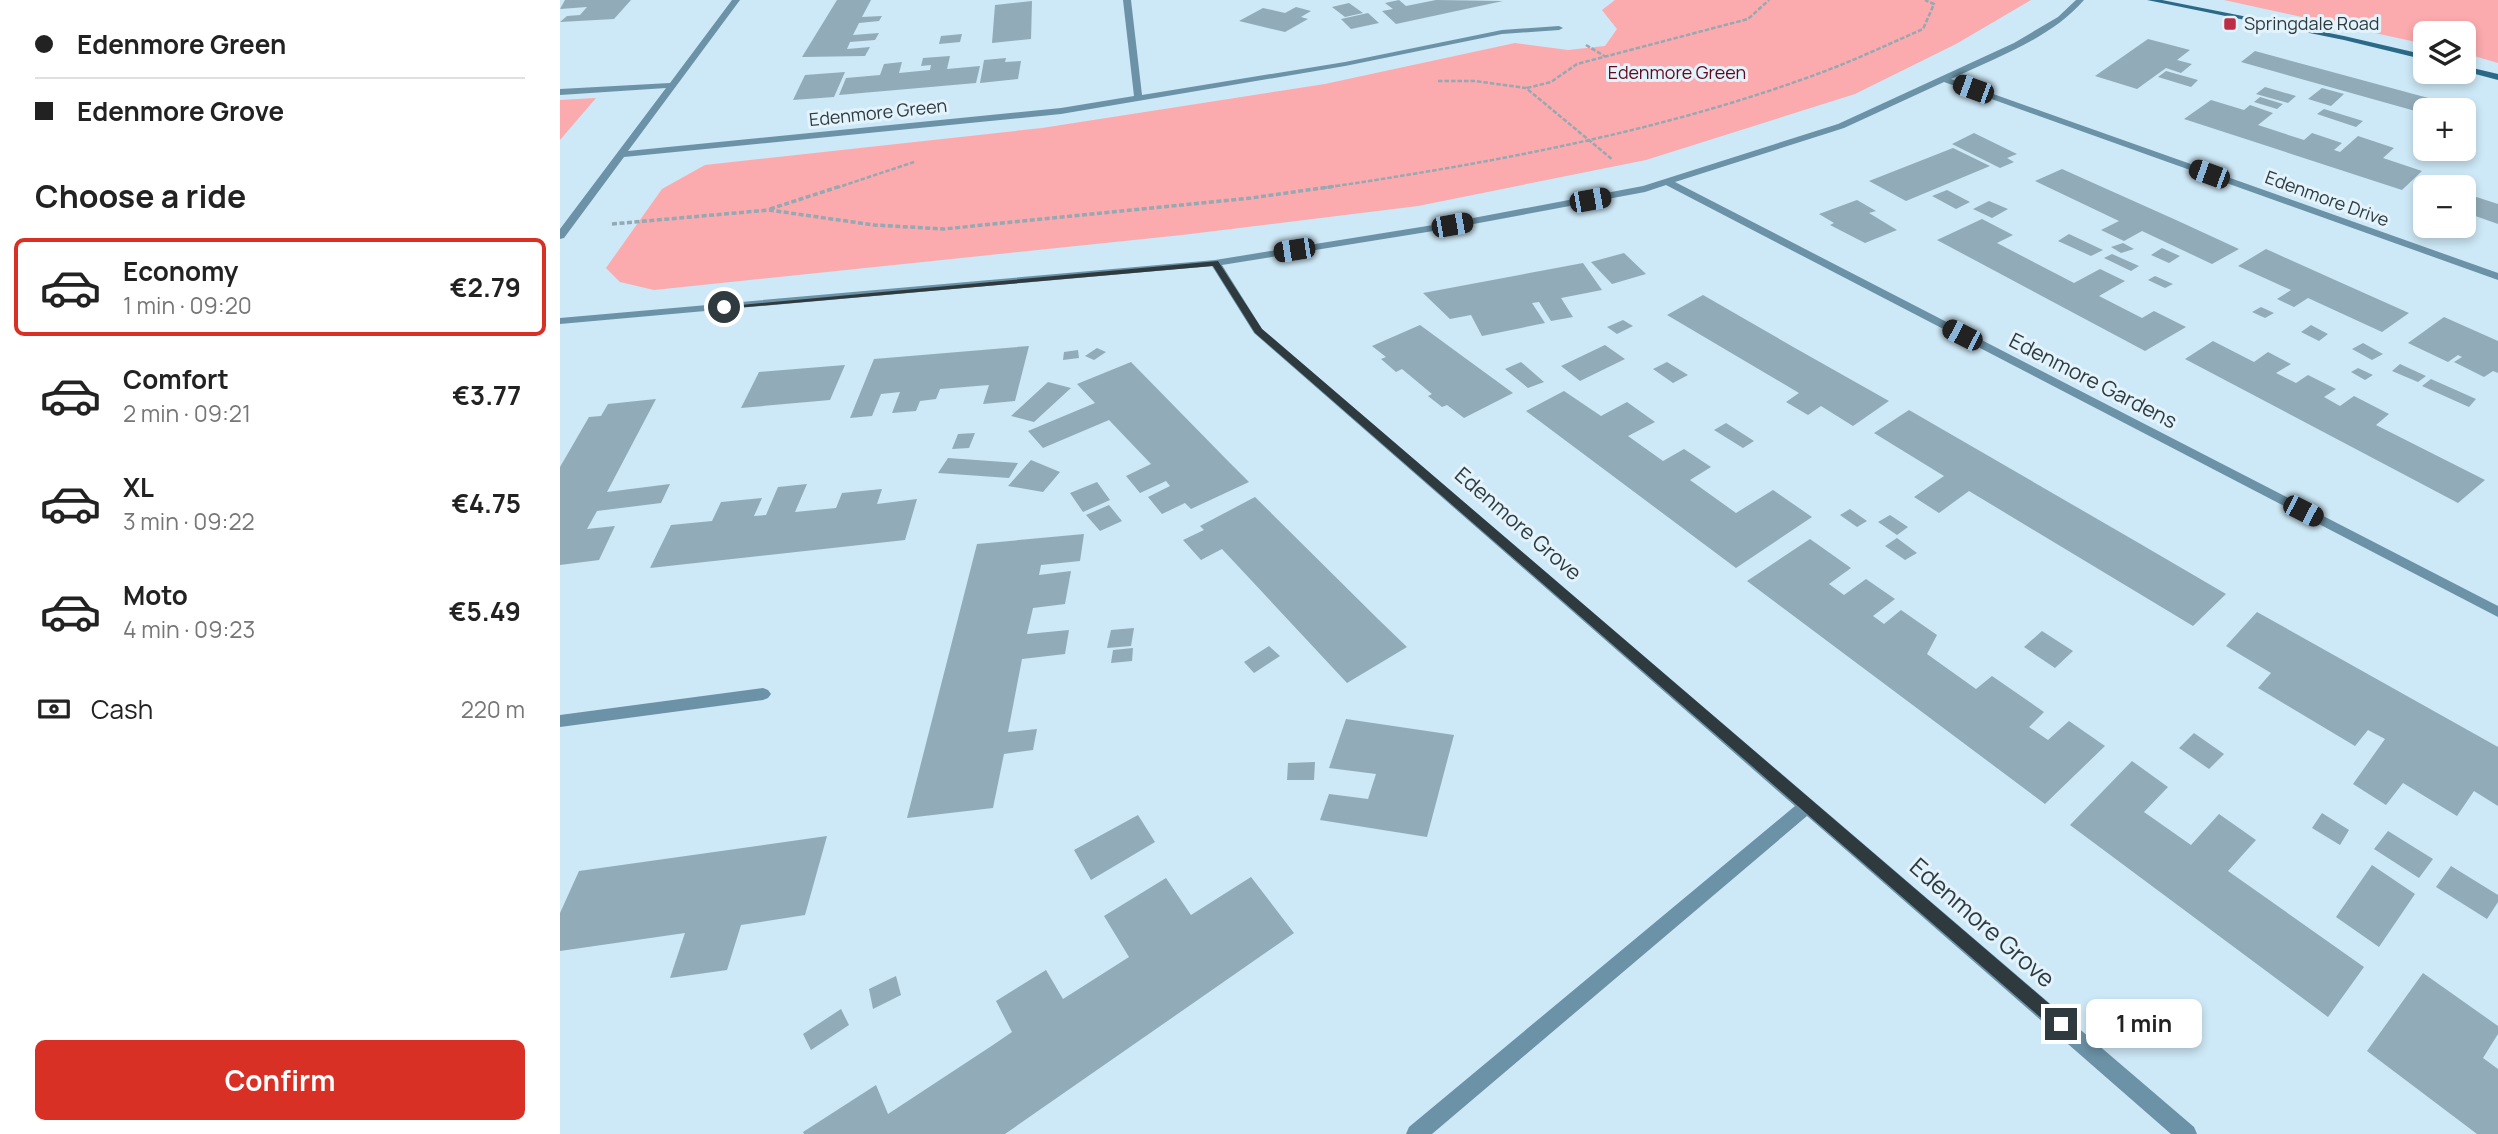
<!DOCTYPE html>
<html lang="en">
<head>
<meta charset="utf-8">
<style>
	:root { --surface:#fff; --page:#f2f2f2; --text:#222; --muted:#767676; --line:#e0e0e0; --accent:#d93025 }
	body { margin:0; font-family:Manrope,sans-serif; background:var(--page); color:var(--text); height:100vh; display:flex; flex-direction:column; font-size:26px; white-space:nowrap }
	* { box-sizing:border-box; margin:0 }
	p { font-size:23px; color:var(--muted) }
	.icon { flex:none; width:38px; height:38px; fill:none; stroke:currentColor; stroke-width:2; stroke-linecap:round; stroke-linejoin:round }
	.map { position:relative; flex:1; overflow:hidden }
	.sheet { display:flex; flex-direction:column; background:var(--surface); width:560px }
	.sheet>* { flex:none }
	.guide { display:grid; align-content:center; height:154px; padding:0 35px; background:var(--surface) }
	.tools { position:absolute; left:1853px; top:21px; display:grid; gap:14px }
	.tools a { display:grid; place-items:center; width:63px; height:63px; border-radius:10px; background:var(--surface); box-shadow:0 4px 10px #0003; font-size:35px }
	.end { position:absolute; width:32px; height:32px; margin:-16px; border:9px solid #2f3a3f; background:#fff; box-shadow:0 0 0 4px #fff }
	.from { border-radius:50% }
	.bubble { position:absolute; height:49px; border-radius:10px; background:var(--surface); box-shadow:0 4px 10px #0003; font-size:23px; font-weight:700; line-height:49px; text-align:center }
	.car { position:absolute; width:21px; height:42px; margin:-21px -10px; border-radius:9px; box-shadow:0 0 5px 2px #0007; background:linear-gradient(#222 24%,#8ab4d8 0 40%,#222 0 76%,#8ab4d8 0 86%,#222 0) }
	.guide b { display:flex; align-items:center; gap:24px; height:66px; font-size:26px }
	.guide b+b { border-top:2px solid var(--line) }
	.guide i { width:18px; height:18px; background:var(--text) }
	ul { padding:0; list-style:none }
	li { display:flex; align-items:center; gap:21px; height:98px; margin:0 14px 10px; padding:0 21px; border:4px solid transparent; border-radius:10px }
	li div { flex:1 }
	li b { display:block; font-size:26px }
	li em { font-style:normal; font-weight:700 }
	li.on { border-color:var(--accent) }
	li>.icon { width:63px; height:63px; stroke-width:1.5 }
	h2 { padding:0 35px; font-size:32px; line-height:84px }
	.pay { display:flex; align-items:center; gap:18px; height:77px; padding:0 35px; font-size:26px }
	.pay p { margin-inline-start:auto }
	.button { display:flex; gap:14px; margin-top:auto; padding:14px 35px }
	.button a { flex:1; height:80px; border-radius:10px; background:var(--accent); color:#fff; font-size:28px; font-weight:700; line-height:80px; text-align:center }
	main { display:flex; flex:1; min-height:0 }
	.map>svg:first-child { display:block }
</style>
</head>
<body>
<main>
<section class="sheet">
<div class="guide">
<b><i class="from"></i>Edenmore Green</b>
<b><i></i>Edenmore Grove</b>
</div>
<h2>Choose a ride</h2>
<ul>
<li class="on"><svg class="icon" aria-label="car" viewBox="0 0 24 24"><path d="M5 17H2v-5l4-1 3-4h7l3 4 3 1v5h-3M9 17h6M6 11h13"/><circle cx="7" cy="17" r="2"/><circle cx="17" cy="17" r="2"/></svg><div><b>Economy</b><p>1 min · 09:20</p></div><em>€2.79</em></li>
<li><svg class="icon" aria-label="car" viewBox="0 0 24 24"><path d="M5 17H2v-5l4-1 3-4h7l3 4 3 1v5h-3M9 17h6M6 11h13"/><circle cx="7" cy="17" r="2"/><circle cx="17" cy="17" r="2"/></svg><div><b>Comfort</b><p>2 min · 09:21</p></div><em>€3.77</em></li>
<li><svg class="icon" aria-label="car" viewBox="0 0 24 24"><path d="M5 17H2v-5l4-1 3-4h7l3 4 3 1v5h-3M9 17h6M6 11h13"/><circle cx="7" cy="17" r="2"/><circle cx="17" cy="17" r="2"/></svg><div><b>XL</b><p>3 min · 09:22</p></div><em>€4.75</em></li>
<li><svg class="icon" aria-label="car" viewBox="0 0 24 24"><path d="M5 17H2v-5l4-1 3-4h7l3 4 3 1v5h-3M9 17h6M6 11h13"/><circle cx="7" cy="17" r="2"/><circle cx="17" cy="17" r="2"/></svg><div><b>Moto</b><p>4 min · 09:23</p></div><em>€5.49</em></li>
</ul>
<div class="pay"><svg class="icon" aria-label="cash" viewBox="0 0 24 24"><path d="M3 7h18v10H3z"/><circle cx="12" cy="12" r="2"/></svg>Cash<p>220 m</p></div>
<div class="button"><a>Confirm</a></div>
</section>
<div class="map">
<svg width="1938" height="1134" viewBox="0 0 1938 1134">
	<rect width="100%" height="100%" fill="#cde8f6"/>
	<!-- green -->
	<path fill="#fbaaad" d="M1055,0H1471L1396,44L1295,94L1086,160L858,206L622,235L94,290L60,282L46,268L102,189L145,165L482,128L765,84L955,43L1008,50L1045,46L1057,29L1042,10Z
		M1664,0H1938V63L1904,53V33H1866L1865,44Z
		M36,98L0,140V100Z"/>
	<!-- building -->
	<path fill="#92abb8" d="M5,0H71L54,19L0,22L7,16L20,15L27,7L0,9Z
		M277,0H311L302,17L322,16L319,21L299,23L293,35L319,33L315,40L290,42L287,49L310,47L305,56L242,57Z
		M839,0L846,6L876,0L943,1L836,24L822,11L833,9L825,3Z
		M472,1L471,39L432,43L435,5Z
		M789,3L803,13L785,17L772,7Z
		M736,7L751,11L741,17L748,19L725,32L679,21L703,8L725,13Z
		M808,13L819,23L791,29L781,19Z
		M402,34L400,42L379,44L381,36Z
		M1588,39L1630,50L1617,60L1632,64L1621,73L1606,68L1577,89L1535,76Z
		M1695,51L1872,99L1911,110L1904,118V110H1866V114L1681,62Z
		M390,56L387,69L420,66L416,83L279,95L286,78L320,75L324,64L342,62L339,73L370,70L371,65L361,66L363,58Z
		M446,58L445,62L461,61L458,79L420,83L424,60Z
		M1606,71L1638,80L1631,87L1598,77Z
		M285,72L274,97L233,100L245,75Z
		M1705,87L1736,96L1728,103L1696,94Z
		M1762,88L1784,94L1771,106L1748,99Z
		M1700,97L1723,104L1717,109L1694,102Z
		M1651,100L1684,110L1690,105L1713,113L1698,125L1744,140L1752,133L1782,143L1774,150L1780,152L1798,136L1834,148L1823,158L1862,171L1842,190L1624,119Z
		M1764,109L1803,121L1796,127L1757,114Z
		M1414,133L1457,154L1447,158L1454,162L1440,168L1392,144Z
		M1393,148L1430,166L1346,201L1309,181Z
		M1502,169L1616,220L1679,249L1652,264L1582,231L1564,241L1541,230L1559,221L1475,181Z
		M1387,190L1410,202L1396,209L1372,196Z
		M1904,193L1938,204V224L1904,212Z
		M1297,200L1316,211L1309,213L1337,230L1305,243L1270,225L1274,223L1259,214Z
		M1429,201L1448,209L1432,218L1413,209Z
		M1422,219L1453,235L1437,243L1514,283L1540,269L1565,281L1539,296L1582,318L1594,311L1626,327L1585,351L1377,240Z
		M1509,234L1543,250L1531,256L1498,241Z
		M1563,243L1574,249L1561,253L1551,247Z
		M1602,248L1620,256L1609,263L1591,255Z
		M1706,249L1775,280L1849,313L1822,332L1748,298L1734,307L1717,299L1731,290L1678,266Z
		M1064,253L1086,274L1052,284L1031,262Z
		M1552,254L1579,266L1571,271L1544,258Z
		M1023,263L1042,290L1001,298L1013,317L991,321L979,302L972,303L985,323L922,336L911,315L890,319L863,293Z
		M1595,276L1613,284L1605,288L1588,280Z
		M1143,295L1235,348L1329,401L1293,426L1261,406L1248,415L1226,402L1239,393L1107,315Z
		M1701,307L1714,313L1705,318L1692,312Z
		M1884,317L1938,341V373L1933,371L1924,377L1894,362L1902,357L1898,355L1888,362L1848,343Z
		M1063,320L1073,326L1057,334L1047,327Z
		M860,325L905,358L953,393L904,418L887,405L882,407L868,396L872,394L842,369L836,372L821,359L826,357L812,346Z
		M1751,325L1768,334L1759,341L1741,332Z
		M1653,341L1694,362L1708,352L1731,364L1716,373L1736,383L1748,375L1776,389L1764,397L1780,406L1794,396L1829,414L1816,425L1925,480L1898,503L1625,359Z
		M1803,343L1823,354L1812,360L1792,349Z
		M1045,345L1065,359L1020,381L1001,366Z
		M469,346L455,401L423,404L429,385L380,389L376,399L360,401L356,411L332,413L340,392L321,394L312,416L290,418L314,359Z
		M537,348L546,352L534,360L525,356Z
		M518,350L519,358L503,360L504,352Z
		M571,362L667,460L689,482L631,509L625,503L602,514L588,497L610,486L606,481L580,493L566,476L591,464L549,420L483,448L468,431L535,403L517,384Z
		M961,362L984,382L968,388L945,369Z
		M1107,362L1128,375L1113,383L1093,369Z
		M1840,364L1866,376L1858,382L1832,371Z
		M285,365L270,400L181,408L199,372Z
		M1798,368L1813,375L1805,380L1791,372Z
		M1871,379L1916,399L1909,407L1862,386Z
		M488,382L511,388L474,422L451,416Z
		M1004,391L1041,416L1067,402L1095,422L1068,436L1103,461L1124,449L1151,467L1130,480L1176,513L1213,490L1252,517L1176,568L966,411Z
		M96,399L47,492L110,484L101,503L37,511L27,529L55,526L39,560L0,565V467L29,417L41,416L48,404Z
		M1349,410L1577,542L1666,594L1633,626L1409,491L1379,513L1354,497L1384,476L1314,433Z
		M1166,423L1194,441L1183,448L1154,430Z
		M415,433L409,448L392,449L398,434Z
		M388,458L458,463L449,478L378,473Z
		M471,460L500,472L483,492L448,486Z
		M537,482L550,500L523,512L510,493Z
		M247,484L235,512L276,508L282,493L322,489L317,504L357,499L345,540L90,568L111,525L152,521L161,502L202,498L194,516L206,515L218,487Z
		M695,497L819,620L847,647L787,683L662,549L641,560L623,540L644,530L640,526Z
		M549,505L562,521L540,531L526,515Z
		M1290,509L1307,521L1297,527L1280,515Z
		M1330,515L1348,527L1337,535L1318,522Z
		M524,534L520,561L481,565L479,575L511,571L505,604L473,608L467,634L509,630L505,654L462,659L448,732L477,729L473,750L444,754L433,808L347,818L417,544Z
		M1337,538L1357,553L1345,560L1325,546Z
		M1250,539L1291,568L1269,584L1284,595L1306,579L1335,599L1313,616L1324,624L1341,610L1377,635L1367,654L1416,689L1432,676L1484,712L1469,727L1488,740L1509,721L1545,746L1485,804L1187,581Z
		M1697,612L1938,747V806L1914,791L1897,816L1843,783L1826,805L1793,784L1825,739L1808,730L1795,746L1698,688L1711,673L1666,646Z
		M574,628L571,646L547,648L551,630Z
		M1482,631L1513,651L1495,668L1464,647Z
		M709,646L720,656L694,673L684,662Z
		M573,648L572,661L551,663L553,650Z
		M786,719L894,735L867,837L760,820L769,794L808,799L816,774L769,768Z
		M1634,733L1664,754L1649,769L1619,748Z
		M1572,761L1608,787L1584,812L1631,845L1659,814L1696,840L1668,871L1804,967L1768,1017L1510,825Z
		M755,762L754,780H727L728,763Z
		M1762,813L1789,830L1780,845L1752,828Z
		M578,815L595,842L531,880L514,850Z
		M1828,831L1873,859L1859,878L1814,849Z
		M267,836L245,915L181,925L167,970L110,978L125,933L0,951V913L19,871Z
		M1812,865L1855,894L1819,947L1776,917Z
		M1891,866L1938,895V902L1927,919L1876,887Z
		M691,877L734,933L445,1134H244L243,1132L316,1085L328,1114L433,1045L452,1032L436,1001L486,970L503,999L569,957L544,916L606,878L631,915Z
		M1863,973L1938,1026V1034L1923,1058L1938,1069V1134H1917L1807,1051Z
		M336,976L341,995L313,1009L309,989Z
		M281,1009L289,1025L251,1050L243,1034Z"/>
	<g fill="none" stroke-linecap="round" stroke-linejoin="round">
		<!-- path-far1 -->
		<path stroke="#94a9b3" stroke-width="2.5" stroke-dasharray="4.5 2" stroke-linecap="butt" d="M1026,45L1046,57
			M878,81H915L966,88L1053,160
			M967,88L991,82L1017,64L1188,19L1209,0
			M276,188L354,162
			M763,188C931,163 1101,132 1260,73C1295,60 1329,44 1363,29L1374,4L1365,0"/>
		<!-- path -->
		<path stroke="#94a9b3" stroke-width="3.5" stroke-dasharray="5 2.5" stroke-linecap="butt" d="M210,209L281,186
			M52,224L209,210L314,225L384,229L691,198L776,186"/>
		<!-- street -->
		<path fill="#6b92a6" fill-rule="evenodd" d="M172,0H180L68,151L501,108L574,96L563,0H571L582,95L785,62L942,30L999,26L1003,28L999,30L942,34L785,66L501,114L64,157L4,238L0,239V229L106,88L0,95V89L110,83Z
			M1516,0H1524C1490,39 1437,57 1391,79L1938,273V280L1384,82L1284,128L1115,182L1938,606V617L1106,185L1085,192L892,228L662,265L702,329L1634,1127L1637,1134H1611L1247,816L872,1134H846L849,1127L1235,806L694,333L652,266L0,324V318L655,260L892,222L1083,186L1278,124L1454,43L1498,17Z
			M203,688L208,690L211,694L208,698L203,700L0,727V715Z"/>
		<!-- secondary -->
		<path fill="#2a6a88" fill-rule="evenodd" d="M1587,0H1602L1784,36L1866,55V60L1784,40Z
			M1904,66L1938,74V80L1904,71Z"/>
	</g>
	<!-- route -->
	<path fill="#2f3a3f" d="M658,261L702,329L1507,1019V1030H1495L695,333L653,266L164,309L159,307Z"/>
	<!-- markers -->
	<rect fill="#be2d46" stroke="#e3f3fc" stroke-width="2.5" x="1663" y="17" width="14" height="14" rx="3.5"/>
	<g text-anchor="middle" stroke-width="6" stroke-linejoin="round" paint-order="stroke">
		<!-- far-poi labels -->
		<g font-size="18" fill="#2f3a3f" stroke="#e3f3fc" text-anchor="start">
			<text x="1684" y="30">Springdale Road</text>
		</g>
		<!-- far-park labels -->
		<g font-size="18" fill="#620a1d" stroke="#e3f3fc">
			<text x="1117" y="79">Edenmore Green</text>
		</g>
		<!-- far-street labels -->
		<g font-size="18" fill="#2f3a3f" stroke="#e3f3fc">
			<text transform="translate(318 113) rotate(-6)" y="6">Edenmore Green</text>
			<text transform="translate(1767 199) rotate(20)" y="6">Edenmore Drive</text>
		</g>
		<!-- street labels -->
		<g font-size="21" fill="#2f3a3f" stroke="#e3f3fc">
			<text transform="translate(1533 381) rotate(27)" y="7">Edenmore Gardens</text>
			<text transform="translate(958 524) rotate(41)" y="7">Edenmore Grove</text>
		</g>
		<!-- near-street labels -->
		<g font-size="24" fill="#2f3a3f" stroke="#e3f3fc">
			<text transform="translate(1422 923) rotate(41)" y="8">Edenmore Grove</text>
		</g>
	</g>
</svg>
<div class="tools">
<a><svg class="icon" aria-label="layers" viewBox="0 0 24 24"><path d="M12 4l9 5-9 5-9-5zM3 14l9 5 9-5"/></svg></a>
<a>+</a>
<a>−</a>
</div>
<i class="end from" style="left:164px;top:307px"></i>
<i class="end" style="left:1501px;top:1024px"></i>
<div class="bubble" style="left:1526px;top:999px;width:116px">1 min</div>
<i class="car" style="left:1413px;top:89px;rotate:290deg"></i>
<i class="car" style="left:1649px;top:174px;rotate:290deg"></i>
<i class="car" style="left:1030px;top:200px;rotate:80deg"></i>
<i class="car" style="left:892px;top:225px;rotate:80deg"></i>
<i class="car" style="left:734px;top:250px;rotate:261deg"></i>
<i class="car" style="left:1402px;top:335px;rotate:297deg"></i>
<i class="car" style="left:1743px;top:511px;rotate:117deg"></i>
</div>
</main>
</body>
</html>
